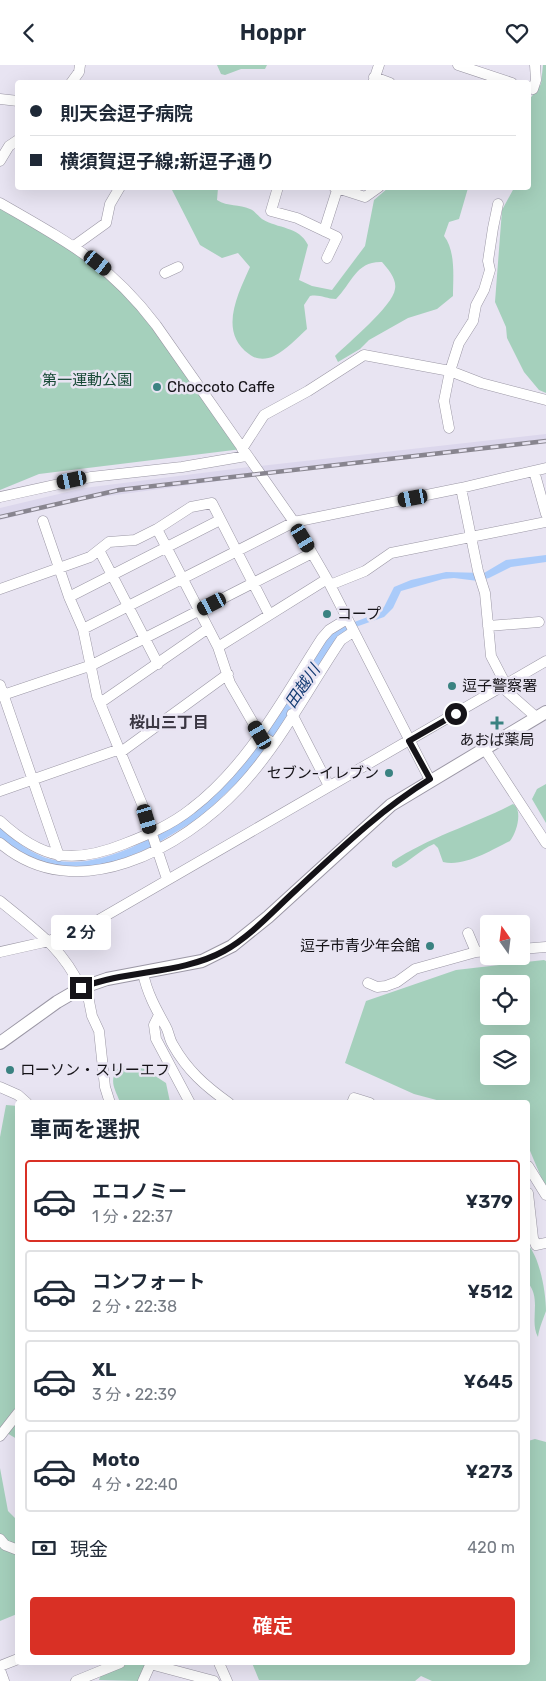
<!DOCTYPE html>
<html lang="ja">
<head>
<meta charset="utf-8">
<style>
	:root { --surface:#fff; --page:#f6f6f7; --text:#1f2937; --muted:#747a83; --line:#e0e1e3; --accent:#d93025 }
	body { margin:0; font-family:Rubik,"Noto Sans JP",sans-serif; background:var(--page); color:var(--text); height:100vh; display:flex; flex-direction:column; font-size:19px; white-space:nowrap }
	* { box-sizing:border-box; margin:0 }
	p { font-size:16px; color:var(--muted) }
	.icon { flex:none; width:28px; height:28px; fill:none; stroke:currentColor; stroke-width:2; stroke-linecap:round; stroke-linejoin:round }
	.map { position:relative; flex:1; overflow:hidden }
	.side { position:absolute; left:15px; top:1035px; width:515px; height:565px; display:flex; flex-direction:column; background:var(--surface); border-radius:5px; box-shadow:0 5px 20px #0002 }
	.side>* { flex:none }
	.top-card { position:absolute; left:15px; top:15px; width:516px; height:110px; border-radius:5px; box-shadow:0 5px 20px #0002; display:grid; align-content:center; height:110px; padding:0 15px; background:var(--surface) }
	.needle { width:32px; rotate:346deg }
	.tools { position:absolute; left:480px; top:850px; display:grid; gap:10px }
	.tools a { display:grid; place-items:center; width:50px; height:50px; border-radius:5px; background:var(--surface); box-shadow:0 5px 20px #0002; font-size:25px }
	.end { position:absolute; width:22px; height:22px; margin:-11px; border:6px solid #151318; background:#fff; box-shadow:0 0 0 2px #fff }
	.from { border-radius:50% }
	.bubble { position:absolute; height:35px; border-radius:5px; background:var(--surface); box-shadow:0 5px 20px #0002; font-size:16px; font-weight:600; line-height:35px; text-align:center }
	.car { position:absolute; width:15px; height:30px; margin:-15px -8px; border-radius:6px; box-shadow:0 0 4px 1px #0007; background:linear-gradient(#222 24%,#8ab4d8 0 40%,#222 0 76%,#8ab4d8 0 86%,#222 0) }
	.top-card b { display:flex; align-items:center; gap:18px; height:48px; font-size:19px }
	.top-card b+b { border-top:1px solid var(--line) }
	.top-card i { width:12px; height:12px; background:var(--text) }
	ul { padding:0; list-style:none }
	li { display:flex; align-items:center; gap:15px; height:82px; margin:0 10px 8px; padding:0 5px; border:2px solid var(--line); border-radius:5px }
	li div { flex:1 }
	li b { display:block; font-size:19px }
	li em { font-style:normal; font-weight:600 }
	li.on { border-color:var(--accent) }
	li>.icon { width:45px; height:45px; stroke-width:1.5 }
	h2 { padding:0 15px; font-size:22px; line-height:60px }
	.pay { display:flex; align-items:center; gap:12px; height:55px; padding:0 15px; font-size:19px }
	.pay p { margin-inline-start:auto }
	.cta { display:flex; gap:10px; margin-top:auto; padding:10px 15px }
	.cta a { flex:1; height:58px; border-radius:5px; background:var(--accent); color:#fff; font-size:20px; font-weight:600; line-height:58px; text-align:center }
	header { display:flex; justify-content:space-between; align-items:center; height:65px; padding:0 15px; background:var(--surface); font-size:22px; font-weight:600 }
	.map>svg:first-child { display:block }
</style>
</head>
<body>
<header><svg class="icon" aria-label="back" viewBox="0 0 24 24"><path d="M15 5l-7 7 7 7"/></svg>Hoppr<svg class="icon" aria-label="heart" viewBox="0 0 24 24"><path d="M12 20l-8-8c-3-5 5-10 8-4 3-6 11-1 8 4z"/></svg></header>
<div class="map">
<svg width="546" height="1616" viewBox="0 0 546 1616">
	<rect width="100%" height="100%" fill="#e8e4f2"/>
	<!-- built -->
	<path fill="#dcd7ec" d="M546,369V377L266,409L260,401Z
		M249,402L256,411L86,434L0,455V443L84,423Z"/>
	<!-- green -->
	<path fill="#a5d0bc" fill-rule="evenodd" d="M217,0H267L265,4H241L225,10L221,9Z
		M543,0H546V328L539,325L524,307L507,273L506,262L495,237L502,145L514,123L529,122V35L541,19Z
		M171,123H218L217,135C228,142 239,139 250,144C255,146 258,151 262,154C278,164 299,161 308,180L299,215L312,221L332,225L365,181L374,135L388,123H468L459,154L449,157L444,171C456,186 453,213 453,231L437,244L408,253L369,275L360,284L338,297L335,291C348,278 393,241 395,224C397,214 388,204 382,197C356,196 352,218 336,234C326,234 320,229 310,231L304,240L307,264C297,273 286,285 274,291C266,295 256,295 249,289C218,267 238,229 250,202L238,188L222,193L200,180Z
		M0,138L74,181L156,260L242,384L39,409L0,425Z
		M546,719V758L532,734L537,724Z
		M513,739C523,745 517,767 510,776C491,785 465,802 443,797L438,783L434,779C419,785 410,797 396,803L392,801V797C429,772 473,760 513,739Z
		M544,895L546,896V1124L528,1081V1038L444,1037L414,1029L345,998L366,936L456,905ZM489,919H521V951H489ZM489,979H521V1011H489Z
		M127,1001L143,1003L166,1018L170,1037H120C115,1024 109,1017 117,1004Z
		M6,1040L18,1041L17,1374L0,1364V1072Z
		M528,1180C540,1193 546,1228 546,1246C543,1255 539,1263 538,1272C529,1256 542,1234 528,1218Z
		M535,1374L546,1377V1616H432L421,1611L415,1616L259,1615L252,1598H528V1376Z
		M0,1403L8,1446L18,1456L17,1549L0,1556Z
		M127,1598H146L139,1616L99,1615L101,1609Z"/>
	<!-- water -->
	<path fill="#aacbfa" d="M546,490V497L511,502L489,513L478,516L454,513L443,514L401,526L393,543L384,552L347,565L268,681L243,712L201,752L151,782L116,797L71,804L36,797L0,773V761C14,776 34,791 54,795C107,807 181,760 217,725C230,713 240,694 251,679C276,644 301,609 326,574L338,563L376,549L384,542L394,522L411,515L446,507L484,508L506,495Z"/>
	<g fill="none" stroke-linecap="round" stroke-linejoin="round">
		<defs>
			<path id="minor" d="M458,0L512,18
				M374,12L390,18
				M71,18L79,7L80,0
				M373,18L379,0
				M529,22L533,24L536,15L535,0
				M0,34L18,36
				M0,96L9,81L18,75
				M278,122L271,146L297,153L337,172L327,193
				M334,122L365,132L379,122
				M0,138C66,176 109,198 156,260L294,457L327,514L430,715
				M324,166L338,122
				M74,181L106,158L110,139L120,122
				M165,208L178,202
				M449,363L444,336L450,306L459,278L473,256L476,240L484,225L490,205L488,196L493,163L498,139
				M242,384L264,350L308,326L364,290L450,306L481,318L546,335
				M534,406L546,449
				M461,423L478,506L485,528L491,591L506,620
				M0,432L91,412L182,402L246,391
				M43,456L69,532L83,564L97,631L142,739L167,814
				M157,464L218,582L230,618L260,670L273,678
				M99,485L158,599
				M330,520L365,506L391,488L546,457
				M0,524L90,492L109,477L135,475L157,464L191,442L212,438L269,549
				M69,532L220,455
				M488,561L539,557
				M83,564L294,457L461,423L546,403
				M218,582L327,514
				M0,620L59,791
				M502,622L536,652
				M0,631L92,600L312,488
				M100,638L207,564
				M292,649L329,721
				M484,683L546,778
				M121,687L228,609
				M0,726L120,684
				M0,756C41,794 72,800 124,779C147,770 171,760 191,744C249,700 283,633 322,573L329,565L347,554
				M0,778C76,843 182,784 240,722C280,679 308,624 341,575L353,567
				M0,836C34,864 62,882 81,923
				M468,868L476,887L489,886
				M521,884L546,882
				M0,887L49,876L88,861L546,596
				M143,908C147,928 156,944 166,962C169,967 169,974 173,980C187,1005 205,1021 229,1038
				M368,918L377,922L386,921L397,917L415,904L476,887
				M86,921L92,951L99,966L105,1022L110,1038
				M159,950L154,960L156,974L190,1038
				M0,1022L18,1030L27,1038
				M352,1038L354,1033L370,1038
				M528,1101L546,1130
				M528,1128L533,1173L536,1180L546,1178
				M0,1371L18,1348
				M0,1474L5,1480L18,1485
				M219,1598L227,1616
				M150,1599L214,1616
				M0,1601L18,1594
				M0,1605L4,1616
				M76,1616L120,1598
				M143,1616L151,1598"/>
			<path id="major" d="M0,978L57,937L81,923L107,914L202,896L232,881L268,852L391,740L546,647"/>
		</defs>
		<!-- minor casing -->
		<use href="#minor" stroke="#9b97a5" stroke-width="11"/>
		<!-- major casing -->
		<use href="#major" stroke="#9b97a5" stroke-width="14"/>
		<!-- minor -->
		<use href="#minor" stroke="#fff" stroke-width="10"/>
		<!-- major -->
		<use href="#major" stroke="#fff" stroke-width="12"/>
		<defs>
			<path id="rail" d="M0,452L119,425L546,376"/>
		</defs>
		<!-- rail casing -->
		<use href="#rail" stroke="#88858f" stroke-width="4.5"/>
		<!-- rail -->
		<use href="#rail" stroke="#e8e4f2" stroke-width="2.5" stroke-dasharray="8" stroke-linecap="butt"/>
	</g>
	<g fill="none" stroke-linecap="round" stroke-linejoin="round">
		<!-- route -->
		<path stroke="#151318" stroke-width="6" d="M81,923C127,904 180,910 224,886C251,871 273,846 296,825C339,785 380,745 430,714L409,676L456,649"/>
	</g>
	<!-- markers -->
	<g fill="#3a8281" stroke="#e8e4f2" stroke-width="2">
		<circle cx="157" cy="322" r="5"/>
		<circle cx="327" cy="549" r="5"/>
		<circle cx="452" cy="621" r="5"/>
		<path d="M494.5 650.5h5v5h5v5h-5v5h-5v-5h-5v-5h5z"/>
		<circle cx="389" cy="708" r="5"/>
		<circle cx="430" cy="881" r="5"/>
		<circle cx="10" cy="1005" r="5"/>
	</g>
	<g text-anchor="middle" stroke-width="5" stroke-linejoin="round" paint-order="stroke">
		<!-- park labels -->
		<g font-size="15" fill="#164835" stroke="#e8e4f2">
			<text x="87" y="320">第一運動公園</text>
		</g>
		<!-- poi labels -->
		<g font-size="15" fill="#151318" stroke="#e8e4f2" text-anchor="start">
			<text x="167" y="327">Choccoto Caffe</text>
			<text x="337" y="554">コープ</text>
			<text x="462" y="626">逗子警察署</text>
			<text x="497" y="680" text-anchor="middle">あおば薬局</text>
			<text x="379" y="713" text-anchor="end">セブン-イレブン</text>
			<text x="420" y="886" text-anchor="end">逗子市青少年会館</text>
			<text x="20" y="1010">ローソン・スリーエフ</text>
		</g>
		<!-- water labels -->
		<g font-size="16" font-style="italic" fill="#123a72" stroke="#e8e4f2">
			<text transform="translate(302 621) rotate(-56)" y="6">田越川</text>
		</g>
		<!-- neighbourhood labels -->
		<g font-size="16" font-weight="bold" fill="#3a3642" stroke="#e8e4f2">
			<text x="169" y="663">桜山三丁目</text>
		</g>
	</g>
</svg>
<div class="tools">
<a><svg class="needle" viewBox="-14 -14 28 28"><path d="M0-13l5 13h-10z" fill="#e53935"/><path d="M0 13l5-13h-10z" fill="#747a83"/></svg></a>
<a><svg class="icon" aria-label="locate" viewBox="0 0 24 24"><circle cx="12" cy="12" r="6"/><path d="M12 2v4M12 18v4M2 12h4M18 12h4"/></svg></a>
<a><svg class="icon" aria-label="layers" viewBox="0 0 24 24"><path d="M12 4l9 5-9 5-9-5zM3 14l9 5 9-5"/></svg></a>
</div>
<i class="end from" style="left:456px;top:649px"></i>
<i class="end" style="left:81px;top:923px"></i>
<div class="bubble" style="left:51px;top:850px;width:60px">2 分</div>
<i class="car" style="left:98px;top:198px;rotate:128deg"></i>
<i class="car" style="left:72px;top:415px;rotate:258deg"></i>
<i class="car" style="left:413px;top:433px;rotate:259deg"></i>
<i class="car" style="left:303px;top:473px;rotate:149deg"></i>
<i class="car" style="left:212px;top:539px;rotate:243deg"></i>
<i class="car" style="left:260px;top:670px;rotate:330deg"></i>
<i class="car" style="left:147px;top:754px;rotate:163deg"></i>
<div class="top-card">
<b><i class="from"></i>則天会逗子病院</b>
<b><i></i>横須賀逗子線;新逗子通り</b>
</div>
<section class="side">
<h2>車両を選択</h2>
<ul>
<li class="on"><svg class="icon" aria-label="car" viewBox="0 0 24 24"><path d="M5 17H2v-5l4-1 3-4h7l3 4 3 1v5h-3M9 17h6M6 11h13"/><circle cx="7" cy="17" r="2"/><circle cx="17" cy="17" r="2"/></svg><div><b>エコノミー</b><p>1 分 · 22:37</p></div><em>¥379</em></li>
<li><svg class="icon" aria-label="car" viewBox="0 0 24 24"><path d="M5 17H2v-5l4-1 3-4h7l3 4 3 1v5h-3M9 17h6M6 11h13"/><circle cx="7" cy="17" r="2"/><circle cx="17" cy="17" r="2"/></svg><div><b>コンフォート</b><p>2 分 · 22:38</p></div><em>¥512</em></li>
<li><svg class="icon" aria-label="car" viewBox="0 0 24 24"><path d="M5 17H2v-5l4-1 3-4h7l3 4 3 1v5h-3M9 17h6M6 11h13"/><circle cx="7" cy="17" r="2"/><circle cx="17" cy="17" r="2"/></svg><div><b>XL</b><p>3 分 · 22:39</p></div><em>¥645</em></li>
<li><svg class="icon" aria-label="car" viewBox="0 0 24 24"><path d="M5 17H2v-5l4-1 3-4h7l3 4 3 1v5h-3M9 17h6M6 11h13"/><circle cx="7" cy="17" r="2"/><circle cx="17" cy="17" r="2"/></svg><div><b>Moto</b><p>4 分 · 22:40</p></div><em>¥273</em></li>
</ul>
<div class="pay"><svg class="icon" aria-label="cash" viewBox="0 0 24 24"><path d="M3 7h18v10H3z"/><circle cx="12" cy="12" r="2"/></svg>現金<p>420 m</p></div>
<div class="cta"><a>確定</a></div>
</section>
</div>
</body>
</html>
